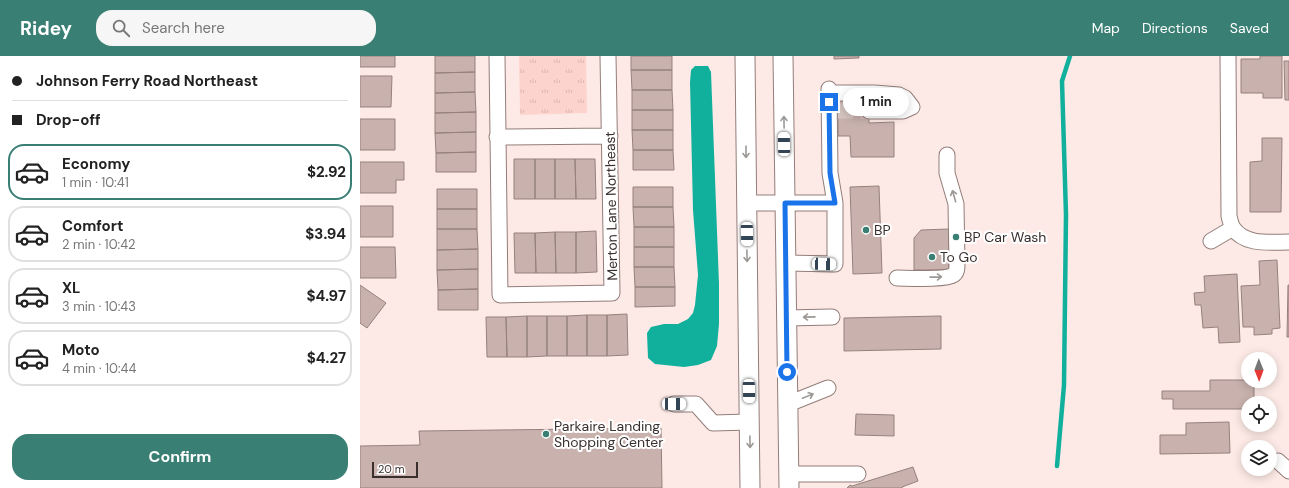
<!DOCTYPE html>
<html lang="en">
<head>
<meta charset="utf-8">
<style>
	:root { --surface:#fff; --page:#f6f6f6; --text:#222; --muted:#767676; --line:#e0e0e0; --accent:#3a7f74 }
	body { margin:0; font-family:"DM Sans",sans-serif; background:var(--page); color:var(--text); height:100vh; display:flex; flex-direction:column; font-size:15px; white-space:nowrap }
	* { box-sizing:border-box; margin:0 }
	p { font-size:13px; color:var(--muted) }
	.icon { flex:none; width:22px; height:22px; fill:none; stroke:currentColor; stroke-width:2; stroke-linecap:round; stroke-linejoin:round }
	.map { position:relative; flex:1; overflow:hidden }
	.sheet { display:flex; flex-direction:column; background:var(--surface); width:360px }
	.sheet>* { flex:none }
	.guide { display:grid; align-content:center; height:88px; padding:0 12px; background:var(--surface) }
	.needle { width:26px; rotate:179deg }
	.tools { position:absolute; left:881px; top:296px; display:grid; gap:8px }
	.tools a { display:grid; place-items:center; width:36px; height:36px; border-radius:50%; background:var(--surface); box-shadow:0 2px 10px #0003; font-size:20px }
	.scale { position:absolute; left:12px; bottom:10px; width:46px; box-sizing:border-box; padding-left:4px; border:2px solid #39302e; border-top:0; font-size:11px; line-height:14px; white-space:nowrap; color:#39302e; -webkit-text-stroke:3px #fff; paint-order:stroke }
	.end { position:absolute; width:18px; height:18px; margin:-9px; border:5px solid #1a73e8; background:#fff; box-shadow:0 0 0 2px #fff }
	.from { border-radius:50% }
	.bubble { position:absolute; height:28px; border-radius:14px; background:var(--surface); box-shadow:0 2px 10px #0003; font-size:13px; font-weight:700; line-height:28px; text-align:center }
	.car { position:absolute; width:12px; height:24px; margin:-12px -6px; border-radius:5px; box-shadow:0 0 3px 1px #0007; background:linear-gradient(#fff 24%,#345 0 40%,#fff 0 76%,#345 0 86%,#fff 0) }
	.guide b { display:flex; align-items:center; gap:14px; height:38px; font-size:15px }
	.guide b+b { border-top:1px solid var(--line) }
	.guide i { width:10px; height:10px; background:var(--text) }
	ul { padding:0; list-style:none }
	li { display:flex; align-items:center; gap:12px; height:56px; margin:0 8px 6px; padding:0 4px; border:2px solid var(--line); border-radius:16px }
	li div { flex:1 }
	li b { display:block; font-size:15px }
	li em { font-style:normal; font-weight:700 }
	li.on { border-color:var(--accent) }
	li>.icon { width:36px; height:36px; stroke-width:1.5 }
	.action { display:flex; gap:8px; margin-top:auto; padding:8px 12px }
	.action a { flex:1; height:46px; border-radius:16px; background:var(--accent); color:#fff; font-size:16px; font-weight:700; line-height:46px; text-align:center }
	header { display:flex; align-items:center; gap:24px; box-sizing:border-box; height:56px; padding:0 20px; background:var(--accent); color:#fff }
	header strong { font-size:19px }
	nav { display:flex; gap:22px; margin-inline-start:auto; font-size:14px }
	.search { width:280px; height:36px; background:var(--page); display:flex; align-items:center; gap:10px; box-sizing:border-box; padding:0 14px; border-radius:16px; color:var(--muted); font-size:15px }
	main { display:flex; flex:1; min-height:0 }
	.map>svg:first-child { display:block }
</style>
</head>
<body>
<header>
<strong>Ridey</strong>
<div class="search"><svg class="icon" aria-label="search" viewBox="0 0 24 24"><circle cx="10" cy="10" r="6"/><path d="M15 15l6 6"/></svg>Search here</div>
<nav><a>Map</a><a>Directions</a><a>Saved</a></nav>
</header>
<main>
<section class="sheet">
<div class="guide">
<b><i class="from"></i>Johnson Ferry Road Northeast</b>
<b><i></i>Drop-off</b>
</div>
<ul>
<li class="on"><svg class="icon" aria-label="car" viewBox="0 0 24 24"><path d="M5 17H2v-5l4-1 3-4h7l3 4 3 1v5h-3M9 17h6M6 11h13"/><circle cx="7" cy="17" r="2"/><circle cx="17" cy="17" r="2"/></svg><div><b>Economy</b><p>1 min · 10:41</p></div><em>$2.92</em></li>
<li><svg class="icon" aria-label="car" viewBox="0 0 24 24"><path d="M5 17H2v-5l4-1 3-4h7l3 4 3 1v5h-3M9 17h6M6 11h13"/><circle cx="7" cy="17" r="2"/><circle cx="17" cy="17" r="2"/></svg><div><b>Comfort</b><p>2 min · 10:42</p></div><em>$3.94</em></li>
<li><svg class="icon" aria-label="car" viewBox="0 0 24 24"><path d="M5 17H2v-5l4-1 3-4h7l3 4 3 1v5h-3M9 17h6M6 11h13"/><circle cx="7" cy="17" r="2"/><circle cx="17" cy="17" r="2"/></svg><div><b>XL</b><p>3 min · 10:43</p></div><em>$4.97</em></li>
<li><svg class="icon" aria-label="car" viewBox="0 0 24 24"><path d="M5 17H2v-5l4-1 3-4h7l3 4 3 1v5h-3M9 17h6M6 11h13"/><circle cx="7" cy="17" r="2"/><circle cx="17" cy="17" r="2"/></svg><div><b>Moto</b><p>4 min · 10:44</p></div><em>$4.27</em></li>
</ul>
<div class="action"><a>Confirm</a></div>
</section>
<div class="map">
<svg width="929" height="432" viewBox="0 0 929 432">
	<defs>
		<pattern id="park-tufts" width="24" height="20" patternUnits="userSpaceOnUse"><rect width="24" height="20" fill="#fdd4cd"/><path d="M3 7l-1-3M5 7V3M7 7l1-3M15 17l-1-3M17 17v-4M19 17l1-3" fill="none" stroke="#dab6b0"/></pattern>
	</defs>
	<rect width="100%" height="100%" fill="#fdeae6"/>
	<!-- park -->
	<path fill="url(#park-tufts)" d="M159,0H226L227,57L160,59Z"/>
	<!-- water -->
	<path fill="#11b09d" d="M335,10H348L351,16L359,228V268L357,290L351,304L338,309L324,311L295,308L288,302L287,277L291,271L304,268H318L328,263L333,257L335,249L338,219L333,154L330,26L331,14Z"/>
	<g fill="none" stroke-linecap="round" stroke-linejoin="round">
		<!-- stream -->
		<path stroke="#11b09d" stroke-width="4.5" d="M697,410L704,329L706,159L702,25L710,0"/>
	</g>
	<!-- building -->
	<path fill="#c9b2ae" stroke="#96817d" d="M0,0H35V11H0Z
		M75,0H115V16L75,17Z
		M271,0H312V14H271Z
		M474,0H499V2L474,3Z
		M900,0H922V42H903V37H881V3H900Z
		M924,5H929V44H925Z
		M271,14H312V34H272Z
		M115,16V36L75,37V17Z
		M0,20H32L31,51H0Z
		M272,34H312L313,54H272Z
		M115,36L116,56L75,57V37Z
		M478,44H509V67L534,66V101H491L490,80H478Z
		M272,54H313V74H272Z
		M116,56V76L75,77V57Z
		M0,63H35V94H0Z
		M272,74H313V94H273Z
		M116,76V96L76,97L75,77Z
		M902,82H922L921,156H890V106L902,105Z
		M273,94H313L314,114H273Z
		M116,96V116H76V97Z
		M154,103H175V143H154Z
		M175,103H195V143H175Z
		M195,103H215L216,143H195Z
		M215,103H235L236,143H216Z
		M0,106H44V124H36V137H0Z
		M519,130L522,217L493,218L490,131Z
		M273,131H313V151H273Z
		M77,133H117V153H77Z
		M0,150H33V181H0Z
		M273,151H313L314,171H274Z
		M77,153H117V173H77Z
		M274,171H314V191H274Z
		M77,173H117L118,193L77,194Z
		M589,173V214H554V182L561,174Z
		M236,175L237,216L216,217V176Z
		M195,176L196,217H176L175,177Z
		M195,176H216V217H196Z
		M154,177H175L176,217H155Z
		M0,191H35L36,222H0Z
		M274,191H314V211H274Z
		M118,193V213L77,214V194Z
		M917,204L920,272L912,273V278L894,279V271H883L881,230L900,229L899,205Z
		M274,211H314L315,231H275Z
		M118,213V233L78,234L77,214Z
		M877,218L880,286L859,287L858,271L843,272L841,249H835L834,237L845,236L844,220Z
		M0,229L26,247L7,272L0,267Z
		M928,229H929V281H927Z
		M275,231H315V250L275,251Z
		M118,233V254H78V234Z
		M267,258L268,299L247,300V259Z
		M227,259H247V300H227Z
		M227,259V300H207V260Z
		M167,260H187V300L167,301Z
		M167,260V301H147L146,261Z
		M187,260H207V300H187Z
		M581,260V293L484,295V262Z
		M126,261H146L147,301H127Z
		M850,324H888V325H894V347H888V353H813V343H802V335H850Z
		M496,358L534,359V380L495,379Z
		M869,366L870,397L800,398V379H826V367Z
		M301,372L302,432H0V390L60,389L59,375Z
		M553,411L558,425L542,431V432H487L490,429L492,430Z"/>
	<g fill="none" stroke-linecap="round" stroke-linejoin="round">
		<!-- minor-tunnel -->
		<path stroke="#d6c5c1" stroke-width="15" stroke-dasharray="15 8" stroke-linecap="butt" d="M478,55H509"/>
		<defs>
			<path id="minor" d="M137,0L140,239L252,237L248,0
				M868,0L869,160C870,164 871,169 873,172C885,190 911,186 929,186
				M469,37H514L539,39L545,42L552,51L543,55H509
				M137,81L250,80
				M386,147H475L470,117L469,33
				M851,185L873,172
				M426,207L475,208V147
				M537,222C547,222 586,224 593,219C597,217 597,212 597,208L596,148L587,117V99
				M426,262L472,261
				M314,348H336L353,367L389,366
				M428,348L468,332
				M918,405L929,415
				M429,418H498"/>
			<path id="major" d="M385,0L390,432
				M423,0L429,432"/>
		</defs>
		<!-- minor casing -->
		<use href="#minor" stroke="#927d79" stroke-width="17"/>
		<!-- major casing -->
		<use href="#major" stroke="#927d79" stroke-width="21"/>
		<!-- minor -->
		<use href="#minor" stroke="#fff" stroke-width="15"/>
		<!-- major -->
		<use href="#major" stroke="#fff" stroke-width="19"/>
	</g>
	<!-- one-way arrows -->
	<defs><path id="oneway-shaft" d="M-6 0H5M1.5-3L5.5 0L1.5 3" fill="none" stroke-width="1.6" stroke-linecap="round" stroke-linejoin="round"/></defs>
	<g stroke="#9c9896">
		<use href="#oneway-shaft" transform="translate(424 66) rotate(-91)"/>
		<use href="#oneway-shaft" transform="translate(386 96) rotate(90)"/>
		<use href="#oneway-shaft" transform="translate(594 140) rotate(-106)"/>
		<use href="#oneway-shaft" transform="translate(387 200) rotate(89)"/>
		<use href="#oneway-shaft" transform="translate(576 221) rotate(-1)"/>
		<use href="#oneway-shaft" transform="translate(449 261) rotate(179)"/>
		<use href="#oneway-shaft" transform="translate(448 340) rotate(-22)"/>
		<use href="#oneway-shaft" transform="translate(390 386) rotate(89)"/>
	</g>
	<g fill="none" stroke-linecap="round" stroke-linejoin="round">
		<!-- route -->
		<path stroke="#1a73e8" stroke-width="5" d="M427,316L425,147H475L470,117L469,46"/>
	</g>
	<!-- markers -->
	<g fill="#3a7f74" stroke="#fff" stroke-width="1.5">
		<circle cx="506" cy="174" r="4"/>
		<circle cx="596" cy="181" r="4"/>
		<circle cx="572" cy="201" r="4"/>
		<circle cx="186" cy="378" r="4"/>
	</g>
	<g text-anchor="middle" stroke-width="4" stroke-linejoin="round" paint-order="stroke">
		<!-- street labels -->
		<g font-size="14" fill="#39302e" stroke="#fff">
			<text transform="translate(251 150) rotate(-91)" y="5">Merton Lane Northeast</text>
		</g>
		<!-- poi labels -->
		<g font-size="14" fill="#39302e" stroke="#fff" text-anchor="start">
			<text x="514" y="179">BP</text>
			<text x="604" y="186">BP Car Wash</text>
			<text x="580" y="206">To Go</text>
			<text x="194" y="375">Parkaire Landing<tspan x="194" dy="16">Shopping Center</tspan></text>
		</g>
	</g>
</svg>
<div class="tools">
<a><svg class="needle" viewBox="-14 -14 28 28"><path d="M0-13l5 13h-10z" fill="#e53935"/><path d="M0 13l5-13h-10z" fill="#767676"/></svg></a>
<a><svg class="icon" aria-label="locate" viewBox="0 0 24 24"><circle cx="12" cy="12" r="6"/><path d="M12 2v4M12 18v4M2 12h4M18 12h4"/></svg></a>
<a><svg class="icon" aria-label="layers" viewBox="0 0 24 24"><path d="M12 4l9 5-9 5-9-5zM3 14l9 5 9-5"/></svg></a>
</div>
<div class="scale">20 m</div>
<i class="end from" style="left:427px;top:316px"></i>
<i class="end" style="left:469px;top:46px"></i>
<div class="bubble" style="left:483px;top:32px;width:66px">1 min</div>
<i class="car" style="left:424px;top:88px;rotate:359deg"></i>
<i class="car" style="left:387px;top:178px;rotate:179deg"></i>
<i class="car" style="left:464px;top:208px;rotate:92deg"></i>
<i class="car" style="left:389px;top:335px;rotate:179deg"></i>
<i class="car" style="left:314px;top:348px;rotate:90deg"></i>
</div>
</main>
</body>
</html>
